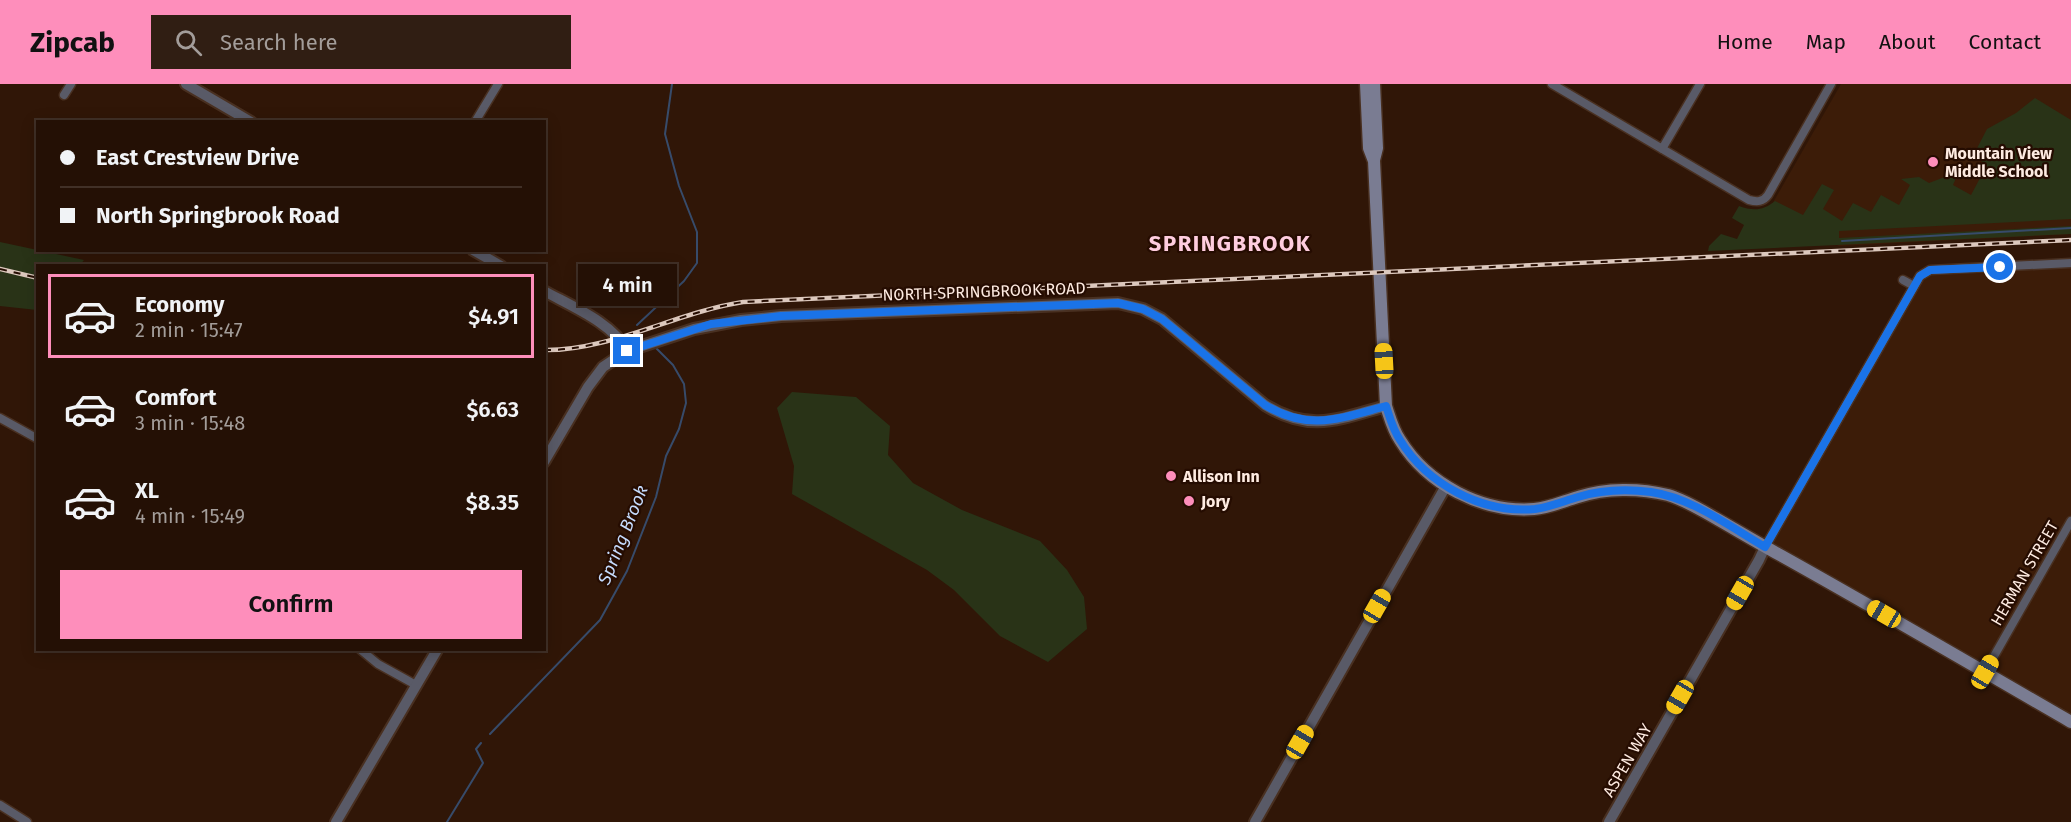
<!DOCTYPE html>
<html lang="en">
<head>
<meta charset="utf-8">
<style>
	:root { --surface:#241005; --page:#301e13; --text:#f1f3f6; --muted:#a39d9a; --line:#413027; --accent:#fe8ebb }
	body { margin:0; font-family:"Fira Sans",sans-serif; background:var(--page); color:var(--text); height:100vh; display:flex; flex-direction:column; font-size:22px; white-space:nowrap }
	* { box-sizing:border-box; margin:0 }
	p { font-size:20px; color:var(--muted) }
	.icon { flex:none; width:33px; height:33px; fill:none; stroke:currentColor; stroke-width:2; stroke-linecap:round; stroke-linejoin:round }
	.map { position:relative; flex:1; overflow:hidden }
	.panel { position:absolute; left:36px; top:180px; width:510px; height:387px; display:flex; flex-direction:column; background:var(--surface); border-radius:0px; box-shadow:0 3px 15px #0003,0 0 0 2px var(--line) }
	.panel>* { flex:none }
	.banner { position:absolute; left:36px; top:36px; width:510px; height:132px; border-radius:0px; box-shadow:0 3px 15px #0003,0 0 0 2px var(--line); display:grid; align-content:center; height:132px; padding:0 24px; background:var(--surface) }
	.end { position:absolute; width:27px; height:27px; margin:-14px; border:8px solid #1a73e8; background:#fff; box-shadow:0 0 0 3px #fff }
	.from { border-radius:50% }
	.bubble { position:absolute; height:42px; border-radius:0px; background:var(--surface); box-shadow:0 3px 15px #0003,0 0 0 2px var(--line); font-size:20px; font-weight:600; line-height:42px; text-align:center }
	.car { position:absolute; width:18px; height:36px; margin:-18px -9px; border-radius:8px; box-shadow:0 0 4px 2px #0007; background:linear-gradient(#f5c518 24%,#345 0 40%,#f5c518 0 76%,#345 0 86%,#f5c518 0) }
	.banner b { display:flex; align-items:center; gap:21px; height:57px; font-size:22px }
	.banner b+b { border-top:2px solid var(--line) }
	.banner i { width:15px; height:15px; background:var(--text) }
	ul { padding:10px 0 0; list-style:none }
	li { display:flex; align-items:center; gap:18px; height:84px; margin:0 12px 9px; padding:0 12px; border:3px solid transparent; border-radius:0px }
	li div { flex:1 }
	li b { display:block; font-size:22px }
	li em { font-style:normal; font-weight:600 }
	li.on { border-color:var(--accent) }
	li>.icon { width:54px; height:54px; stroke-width:1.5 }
	.primary-button { display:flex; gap:12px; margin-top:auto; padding:12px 24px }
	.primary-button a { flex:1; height:69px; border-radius:0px; background:var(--accent); color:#111; font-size:24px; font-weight:600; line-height:69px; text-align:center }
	header { display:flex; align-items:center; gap:36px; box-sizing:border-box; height:84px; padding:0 30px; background:var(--accent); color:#111 }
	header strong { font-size:28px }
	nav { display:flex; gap:33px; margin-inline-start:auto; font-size:21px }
	.search { width:420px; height:54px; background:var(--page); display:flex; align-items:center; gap:15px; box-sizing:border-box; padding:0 21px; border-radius:0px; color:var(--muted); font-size:22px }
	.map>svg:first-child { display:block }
</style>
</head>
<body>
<header>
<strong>Zipcab</strong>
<div class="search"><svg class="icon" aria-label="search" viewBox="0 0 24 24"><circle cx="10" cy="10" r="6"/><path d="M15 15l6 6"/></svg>Search here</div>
<nav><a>Home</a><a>Map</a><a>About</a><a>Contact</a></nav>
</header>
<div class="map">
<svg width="2071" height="738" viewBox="0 0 2071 738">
	<rect width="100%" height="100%" fill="#301607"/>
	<!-- built -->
	<path fill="#3c1c08" d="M1841,0H2071V150L1839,162L1771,122Z
		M2071,177V639L1765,463L1914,202L1930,186Z"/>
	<!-- green -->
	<path fill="#293317" d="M2035,14L2071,36V135L1839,147V154L2071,142V150L1708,167L1709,162L1721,150L1737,155L1744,141L1732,134L1739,122C1753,127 1763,127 1775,117L1803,131L1822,100L1834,106L1823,125L1842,137L1853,119L1871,128L1881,111L1899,121L1910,101L1901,95L1919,93L1929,99L1950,91L1956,94L1953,101L1971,111L1987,81L1973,72L1987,45L2016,29Z
		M0,158L84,176L80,181L38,182L37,226L0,222Z
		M792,308L856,313L890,342L888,371L913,399L962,426L1040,457L1067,486L1084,513L1087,545L1048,578L1000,552L954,506L927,486L792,410L794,382L777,324Z"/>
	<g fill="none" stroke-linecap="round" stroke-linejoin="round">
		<!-- stream -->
		<path stroke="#374b6a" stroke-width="2" d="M1842,157L2071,144
			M637,241L684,197L697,179V148L679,102L665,50L672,0
			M638,248L639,250
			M490,650L600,536L627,487L656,413L666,372L679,345L686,319L684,300L673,281L656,264
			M447,738L483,679L476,665L481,659"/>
		<defs>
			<path id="minor" d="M1552,0L1749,116C1757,118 1763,118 1768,111L1831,0
				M64,11L71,0
				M475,38L498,0
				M1662,65L1700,0
				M1903,196L1914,202
				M0,334L38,355
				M1765,463L1920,192L1930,186L2071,179
				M361,566L378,580L416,601
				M1985,588L2071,437
				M0,721L27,738"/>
			<path id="tertiary" d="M186,0L251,38
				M473,166L501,182
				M544,207C571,222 613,239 627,267
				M544,378L588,303L603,283L627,267L694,245L741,236L781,232L1118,219L1143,225L1162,235L1265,321C1310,349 1339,335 1386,322
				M336,738L437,566
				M1255,738L1446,402
				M1609,738L1759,476L1765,463"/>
			<path id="secondary" d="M1366,0L1369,64L1374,77L1386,322C1390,334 1393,346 1400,356C1427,400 1482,429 1534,425C1549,424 1564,417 1578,413C1606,404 1639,404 1668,411C1685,416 1701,426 1717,435C1738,447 1758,459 1780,471C1877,525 1974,582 2071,638
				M1374,76L1377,64L1374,0"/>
		</defs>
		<!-- minor casing -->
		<use href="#minor" stroke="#493021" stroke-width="11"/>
		<!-- tertiary casing -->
		<use href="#tertiary" stroke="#493021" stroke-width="14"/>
		<!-- secondary casing -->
		<use href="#secondary" stroke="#493021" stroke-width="15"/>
		<!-- minor -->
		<use href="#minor" stroke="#595a67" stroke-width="8"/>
		<!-- tertiary -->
		<use href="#tertiary" stroke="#595a67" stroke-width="10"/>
		<!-- secondary -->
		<use href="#secondary" stroke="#7a7c92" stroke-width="12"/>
		<defs>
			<path id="rail" d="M0,185L38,194
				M544,266C610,267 677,228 743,218L2071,156"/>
		</defs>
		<!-- rail casing -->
		<use href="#rail" stroke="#dcc8bd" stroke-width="4.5"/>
		<!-- rail -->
		<use href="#rail" stroke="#250c01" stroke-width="2" stroke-dasharray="7" stroke-linecap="butt"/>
	</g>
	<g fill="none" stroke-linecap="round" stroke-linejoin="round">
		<!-- route -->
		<path stroke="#1a73e8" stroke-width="8" d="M627,267L711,240L781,232L1118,219L1143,225L1162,235L1265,321C1309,348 1341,334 1386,322C1390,334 1393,346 1400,356C1427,400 1482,430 1535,425C1550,423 1564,417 1578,413C1601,406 1627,405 1651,408C1692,414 1729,442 1765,463L1920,192L1930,186L2000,183"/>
	</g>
	<!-- markers -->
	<g fill="#fe8ebb" stroke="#250c01" stroke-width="2">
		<circle cx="1933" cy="78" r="6"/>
		<circle cx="1171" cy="392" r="6"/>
		<circle cx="1189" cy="417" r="6"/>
	</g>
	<g text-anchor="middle" stroke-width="4.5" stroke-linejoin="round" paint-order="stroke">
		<!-- poi labels -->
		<g font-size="16" font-weight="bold" fill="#feebe1" stroke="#250c01" text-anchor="start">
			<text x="1945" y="75">Mountain View<tspan x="1945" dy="18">Middle School</tspan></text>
			<text x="1183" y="398">Allison Inn</text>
			<text x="1201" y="423">Jory</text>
		</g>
		<!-- street labels -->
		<g font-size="16" fill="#feebe1" stroke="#250c01">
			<text transform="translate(984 207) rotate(-2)" y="6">NORTH SPRINGBROOK ROAD</text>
			<text transform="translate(2024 489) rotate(-60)" y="6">HERMAN STREET</text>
			<text transform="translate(1627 676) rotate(-60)" y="6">ASPEN WAY</text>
		</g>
		<!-- water labels -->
		<g font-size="18" font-style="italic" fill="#c5dbfd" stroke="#250c01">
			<text transform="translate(623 451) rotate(-68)" y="6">Spring Brook</text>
		</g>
		<!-- district labels -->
		<g font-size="22" font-weight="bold" letter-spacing="1.5" fill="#ffcddf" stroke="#250c01">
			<text x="1230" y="167">SPRINGBROOK</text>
		</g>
	</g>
</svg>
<i class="end from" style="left:2000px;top:183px"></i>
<i class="end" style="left:627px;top:267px"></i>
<div class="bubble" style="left:578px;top:180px;width:99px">4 min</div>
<i class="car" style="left:1384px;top:277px;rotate:357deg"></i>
<i class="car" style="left:1740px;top:509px;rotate:210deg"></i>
<i class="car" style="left:1377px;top:522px;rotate:30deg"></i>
<i class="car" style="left:1884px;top:530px;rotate:300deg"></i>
<i class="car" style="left:1985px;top:588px;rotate:30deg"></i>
<i class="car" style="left:1680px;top:613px;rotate:210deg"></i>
<i class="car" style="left:1300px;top:658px;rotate:30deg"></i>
<div class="banner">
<b><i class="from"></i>East Crestview Drive</b>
<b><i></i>North Springbrook Road</b>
</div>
<section class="panel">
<ul>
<li class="on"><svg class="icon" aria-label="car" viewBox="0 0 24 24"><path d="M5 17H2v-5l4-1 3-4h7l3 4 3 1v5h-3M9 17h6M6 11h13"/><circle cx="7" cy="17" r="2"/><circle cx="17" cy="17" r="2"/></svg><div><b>Economy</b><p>2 min · 15:47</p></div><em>$4.91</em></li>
<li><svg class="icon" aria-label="car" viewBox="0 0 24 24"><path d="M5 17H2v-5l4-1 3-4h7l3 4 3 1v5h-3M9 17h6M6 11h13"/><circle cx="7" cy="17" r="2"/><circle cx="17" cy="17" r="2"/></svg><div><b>Comfort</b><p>3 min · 15:48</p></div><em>$6.63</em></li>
<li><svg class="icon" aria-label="car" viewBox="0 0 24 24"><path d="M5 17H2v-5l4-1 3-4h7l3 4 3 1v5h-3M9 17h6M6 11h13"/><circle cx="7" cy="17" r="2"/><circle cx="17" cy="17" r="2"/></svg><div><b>XL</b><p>4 min · 15:49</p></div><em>$8.35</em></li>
</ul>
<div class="primary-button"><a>Confirm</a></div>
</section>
</div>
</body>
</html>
